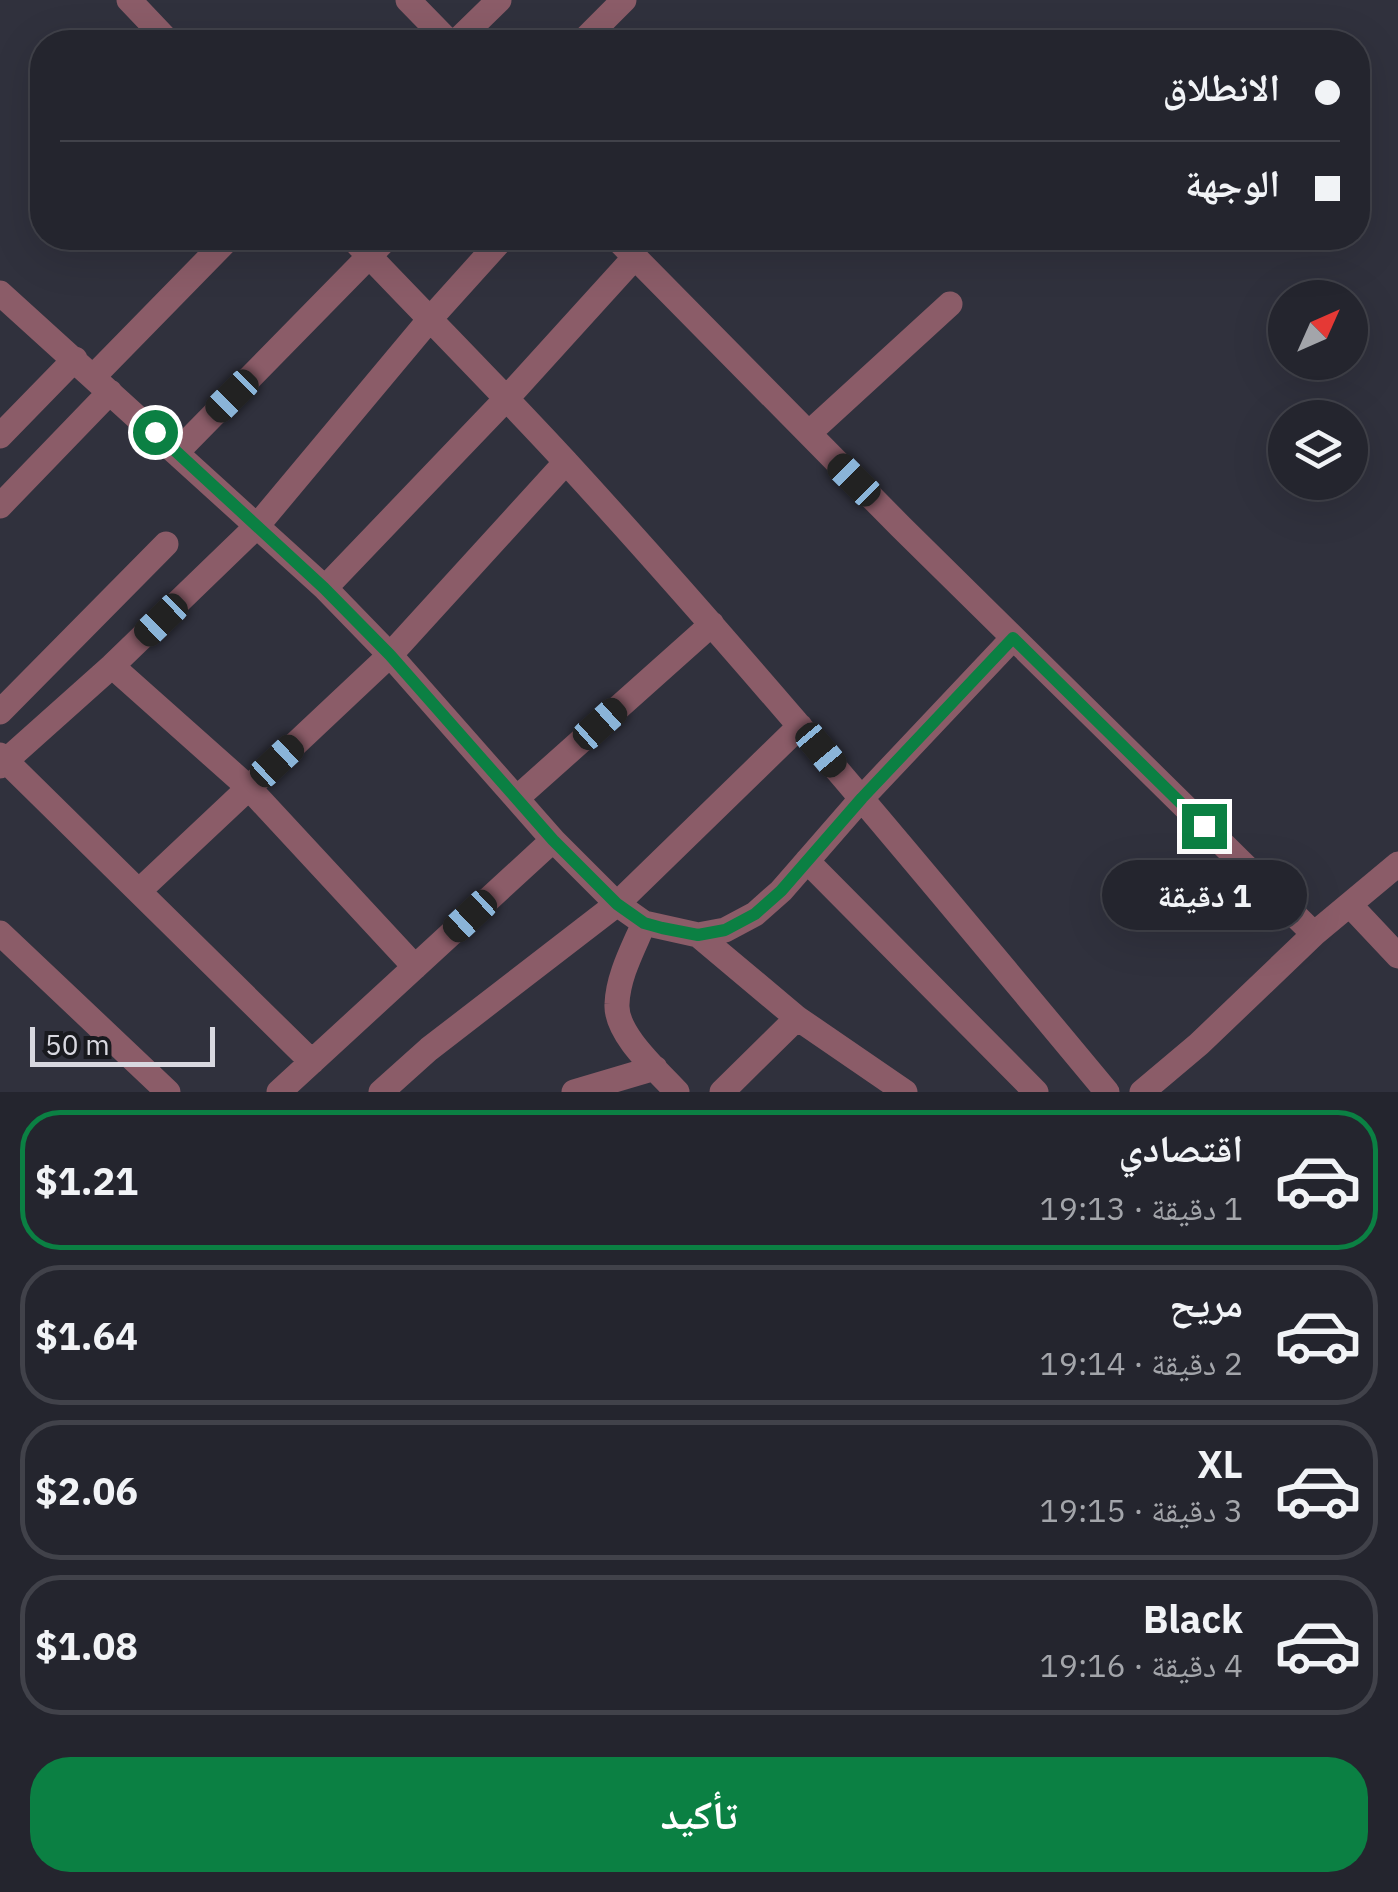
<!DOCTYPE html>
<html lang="ar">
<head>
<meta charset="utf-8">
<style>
	:root { --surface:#24252e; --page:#2c2d36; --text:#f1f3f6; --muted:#a3a5aa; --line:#41424a; --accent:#0b8043 }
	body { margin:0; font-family:"IBM Plex Sans","Noto Naskh Arabic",sans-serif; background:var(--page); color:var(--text); direction:rtl; height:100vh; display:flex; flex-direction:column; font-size:38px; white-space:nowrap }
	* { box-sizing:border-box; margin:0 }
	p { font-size:32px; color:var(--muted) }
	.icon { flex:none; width:55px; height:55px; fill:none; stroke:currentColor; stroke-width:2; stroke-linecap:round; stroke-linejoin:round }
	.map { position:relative; height:1092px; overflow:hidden; direction:ltr }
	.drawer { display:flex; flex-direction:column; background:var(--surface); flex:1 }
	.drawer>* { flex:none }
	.hud { position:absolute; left:30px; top:30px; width:1340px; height:220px; border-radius:40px; box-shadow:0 10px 40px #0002,0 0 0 2px var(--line); direction:rtl; display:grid; align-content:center; height:220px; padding:0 30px; background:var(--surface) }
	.needle { width:65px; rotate:45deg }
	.controls { position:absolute; left:1268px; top:280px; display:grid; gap:20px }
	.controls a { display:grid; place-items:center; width:100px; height:100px; border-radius:50%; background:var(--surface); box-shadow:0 10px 40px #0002,0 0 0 2px var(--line); font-size:50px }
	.scale { position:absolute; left:30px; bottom:25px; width:185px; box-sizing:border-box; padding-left:10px; border:5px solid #d8d8e0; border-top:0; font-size:28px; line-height:35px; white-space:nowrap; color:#d8d8e0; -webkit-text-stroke:8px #191a1f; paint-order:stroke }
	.end { position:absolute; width:45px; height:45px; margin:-22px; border:12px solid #0b8043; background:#fff; box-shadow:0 0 0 5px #fff }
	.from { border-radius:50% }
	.bubble { position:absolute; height:70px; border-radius:35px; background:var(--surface); box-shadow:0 10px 40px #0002,0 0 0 2px var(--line); font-size:32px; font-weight:700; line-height:70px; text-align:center; direction:rtl }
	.car { position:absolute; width:30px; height:60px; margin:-30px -15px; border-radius:12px; box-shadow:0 0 8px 2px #0007; background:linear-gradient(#222 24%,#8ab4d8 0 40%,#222 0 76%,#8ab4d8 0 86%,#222 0) }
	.hud b { display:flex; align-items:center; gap:35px; height:95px; font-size:38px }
	.hud b+b { border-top:2px solid var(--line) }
	.hud i { width:25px; height:25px; background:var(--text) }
	ul { padding:18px 0 0; list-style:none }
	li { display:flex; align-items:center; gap:30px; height:140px; margin:0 20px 15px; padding:0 10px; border:5px solid var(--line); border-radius:40px }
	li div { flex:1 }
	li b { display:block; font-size:38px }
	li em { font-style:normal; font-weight:700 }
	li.active { border-color:var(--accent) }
	li>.icon { width:90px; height:90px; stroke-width:1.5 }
	.button { display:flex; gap:20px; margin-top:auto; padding:20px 30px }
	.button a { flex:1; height:115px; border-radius:40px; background:var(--accent); color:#fff; font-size:40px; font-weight:700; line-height:115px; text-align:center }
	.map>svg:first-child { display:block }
</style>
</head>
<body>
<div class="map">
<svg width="1398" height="1092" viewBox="0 0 1398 1092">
	<rect width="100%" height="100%" fill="#30313d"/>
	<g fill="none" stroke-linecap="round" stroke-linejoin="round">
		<!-- minor -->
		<path stroke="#8b5c68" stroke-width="25" d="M129,0L169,42
			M408,0L449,42
			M456,42L499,0
			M582,42L624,0
			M352,238C423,313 496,386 566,462C753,666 930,879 1107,1092
			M616,238L901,527L1314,934
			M0,293L325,588L390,655L553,840L617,904L644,923L698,935L725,930L755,914L781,891L862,798L1013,638
			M93,377L229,238
			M809,433L950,304
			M0,436L75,359
			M177,452L387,238
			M0,506L110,392
			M325,588L507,398L635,257
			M112,666L249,788L415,967
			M0,712L166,544
			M0,755L312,1062
			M0,766L112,666L257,526L430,319L503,238
			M517,798L712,624
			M807,861L1036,1092
			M139,891L390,655L566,462
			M1350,905L1398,956
			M644,923C633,949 618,976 617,1004C615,1034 658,1071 677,1092
			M0,933L168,1092
			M698,935L797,1018L905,1092
			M279,1092L553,840
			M381,1092L429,1049L617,904L800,726
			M574,1092L655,1068
			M722,1092L797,1018
			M1142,1092L1199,1044L1314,934L1398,864"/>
	</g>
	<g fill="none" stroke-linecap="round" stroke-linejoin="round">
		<!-- route -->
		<path stroke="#0b8043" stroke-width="12" d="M155,432L324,588L390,655L553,840L617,904L644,923L662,928L698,935L725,930L755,914L781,891L862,798L1013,638L1204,826"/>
	</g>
</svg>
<div class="controls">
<a><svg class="needle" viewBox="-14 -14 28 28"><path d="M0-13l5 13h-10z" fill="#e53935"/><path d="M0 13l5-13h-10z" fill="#a3a5aa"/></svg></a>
<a><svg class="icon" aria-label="layers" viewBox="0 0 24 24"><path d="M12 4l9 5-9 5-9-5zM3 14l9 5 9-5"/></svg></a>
</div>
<div class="scale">50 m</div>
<i class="end from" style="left:155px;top:432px"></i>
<i class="end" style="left:1204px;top:826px"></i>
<div class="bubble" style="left:1102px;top:860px;width:205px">1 دقيقة</div>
<i class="car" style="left:232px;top:396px;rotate:225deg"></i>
<i class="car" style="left:854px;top:480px;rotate:315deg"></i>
<i class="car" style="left:161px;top:620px;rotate:226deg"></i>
<i class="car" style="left:600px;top:724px;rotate:48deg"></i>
<i class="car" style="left:821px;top:750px;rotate:140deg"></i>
<i class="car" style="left:277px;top:761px;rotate:47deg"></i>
<i class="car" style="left:470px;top:916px;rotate:227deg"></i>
<div class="hud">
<b><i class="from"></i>الانطلاق</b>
<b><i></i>الوجهة</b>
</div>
</div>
<section class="drawer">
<ul>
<li class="active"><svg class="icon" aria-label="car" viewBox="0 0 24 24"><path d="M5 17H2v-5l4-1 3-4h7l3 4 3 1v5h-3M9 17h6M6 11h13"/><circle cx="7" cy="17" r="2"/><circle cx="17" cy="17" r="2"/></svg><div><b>اقتصادي</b><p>1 دقيقة · 19:13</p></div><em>$1.21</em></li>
<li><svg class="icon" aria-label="car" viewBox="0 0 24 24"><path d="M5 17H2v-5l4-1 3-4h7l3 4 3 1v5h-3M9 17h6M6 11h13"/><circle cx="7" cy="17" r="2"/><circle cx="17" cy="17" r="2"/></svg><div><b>مريح</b><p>2 دقيقة · 19:14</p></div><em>$1.64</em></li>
<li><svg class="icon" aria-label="car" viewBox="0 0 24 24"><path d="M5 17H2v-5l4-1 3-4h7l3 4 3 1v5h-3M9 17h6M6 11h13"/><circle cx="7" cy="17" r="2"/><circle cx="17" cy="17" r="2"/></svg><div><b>XL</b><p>3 دقيقة · 19:15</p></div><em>$2.06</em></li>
<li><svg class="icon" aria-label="car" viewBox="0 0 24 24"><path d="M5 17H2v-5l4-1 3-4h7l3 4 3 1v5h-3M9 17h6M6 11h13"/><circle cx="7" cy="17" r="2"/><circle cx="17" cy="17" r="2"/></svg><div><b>Black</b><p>4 دقيقة · 19:16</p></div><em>$1.08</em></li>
</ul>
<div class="button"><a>تأكيد</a></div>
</section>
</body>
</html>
